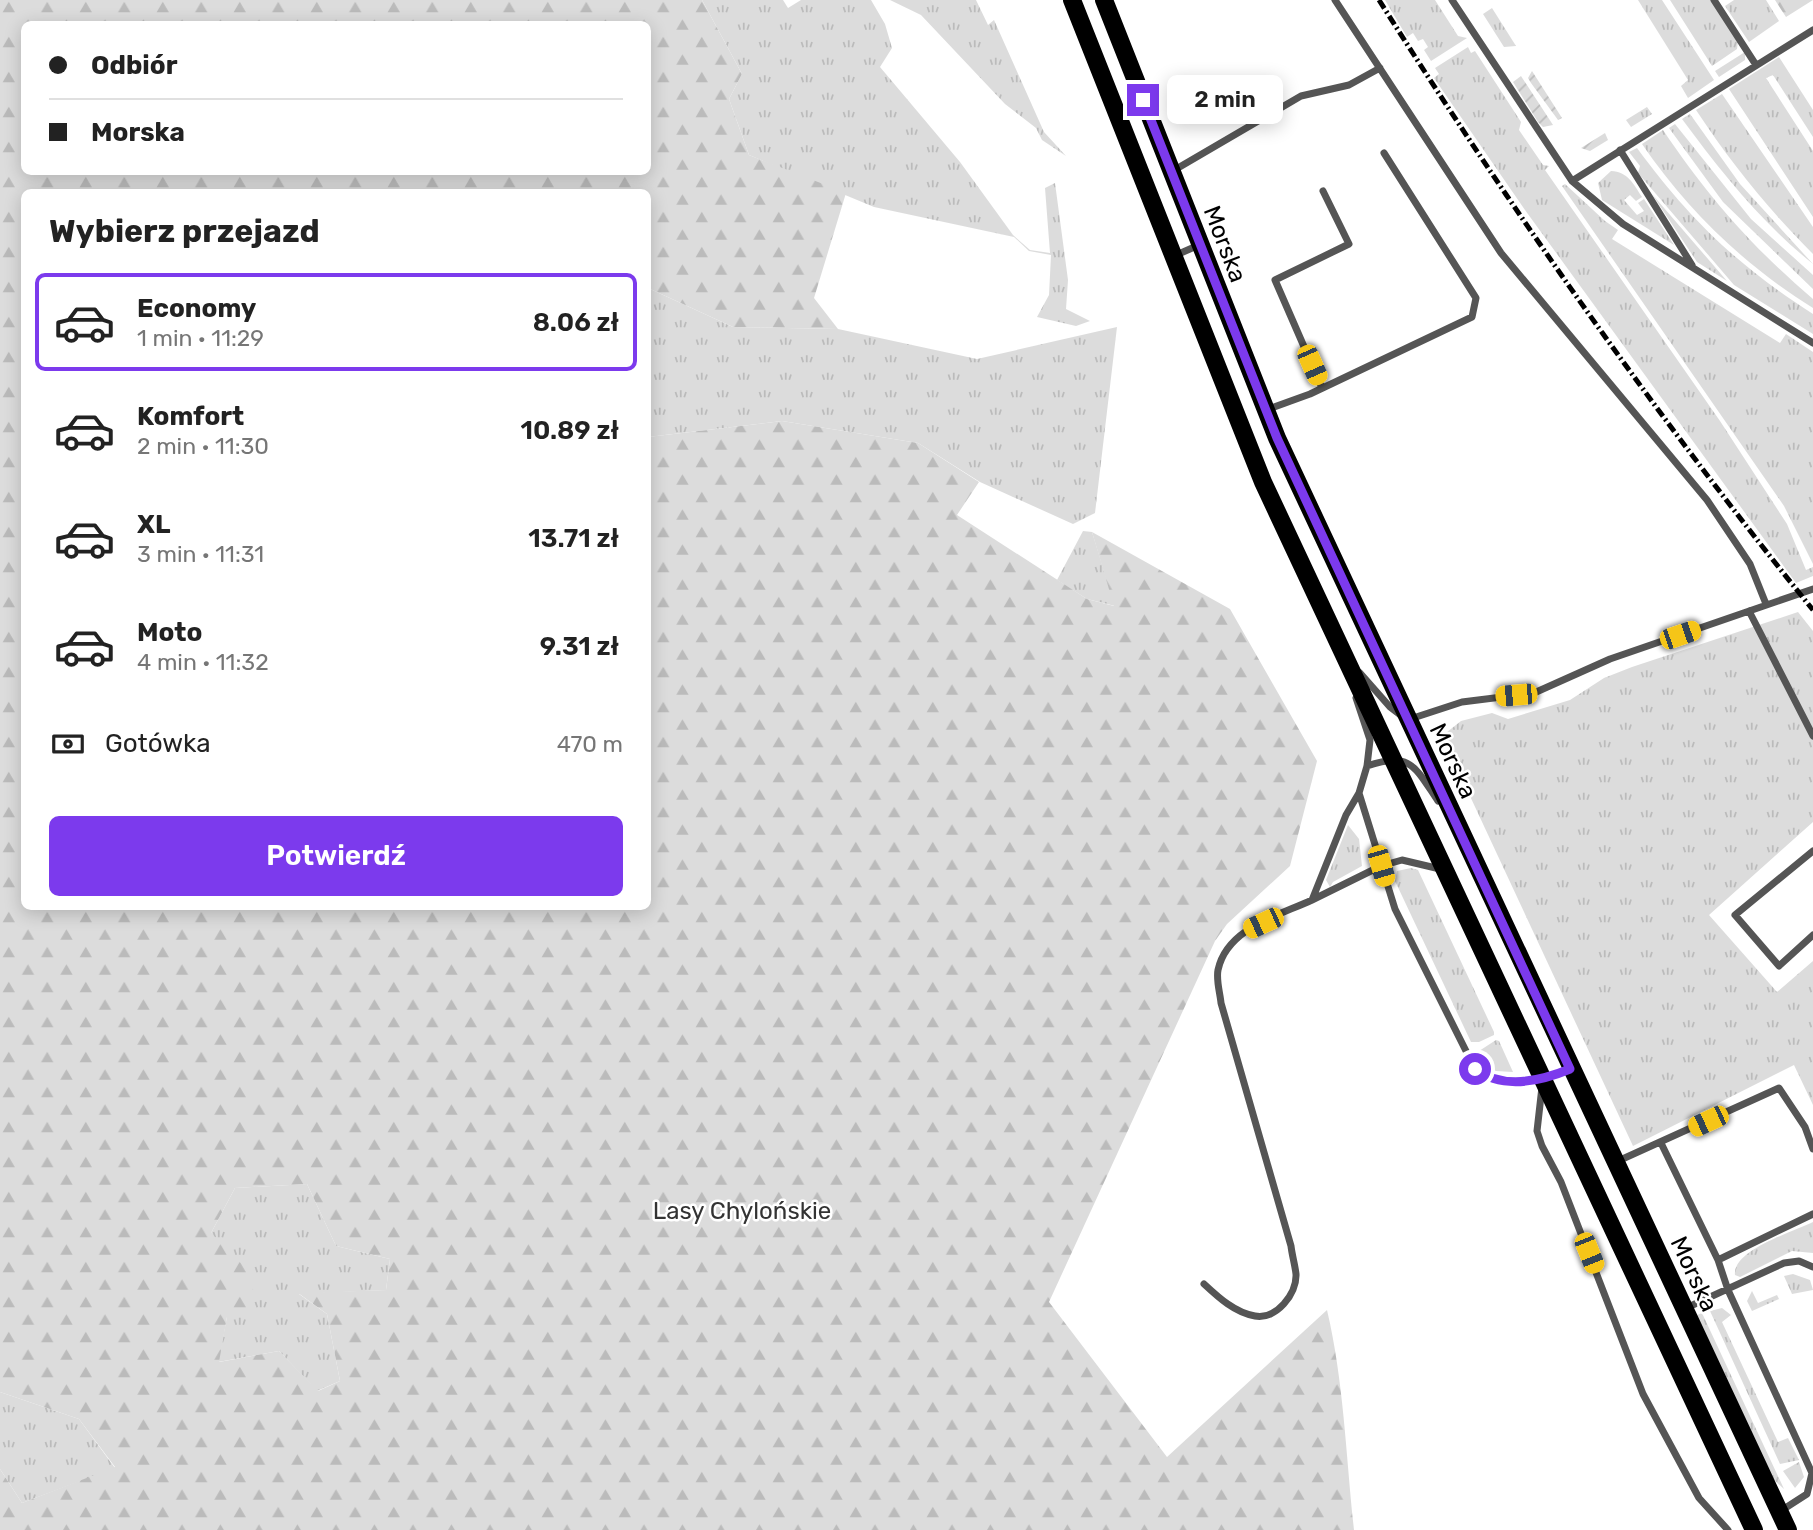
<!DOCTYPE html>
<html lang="pl">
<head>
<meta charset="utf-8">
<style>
	:root { --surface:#fff; --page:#f2f2f2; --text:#222; --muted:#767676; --line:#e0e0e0; --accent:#7c3aed }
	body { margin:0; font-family:Rubik,sans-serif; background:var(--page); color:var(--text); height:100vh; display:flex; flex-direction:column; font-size:26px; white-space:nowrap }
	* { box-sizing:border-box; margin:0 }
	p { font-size:23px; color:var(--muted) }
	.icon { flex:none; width:38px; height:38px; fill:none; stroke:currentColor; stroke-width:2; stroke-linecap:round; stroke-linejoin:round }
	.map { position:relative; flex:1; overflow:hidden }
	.panel { position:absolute; left:21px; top:189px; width:630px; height:721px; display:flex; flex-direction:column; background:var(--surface); border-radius:10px; box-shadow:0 4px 18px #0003 }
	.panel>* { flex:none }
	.hud { position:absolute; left:21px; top:21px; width:630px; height:154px; border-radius:10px; box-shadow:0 4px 18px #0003; display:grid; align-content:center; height:154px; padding:0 28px; background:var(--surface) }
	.end { position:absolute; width:32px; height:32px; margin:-16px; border:9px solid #7c3aed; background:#fff; box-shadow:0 0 0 4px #fff }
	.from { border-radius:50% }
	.bubble { position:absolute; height:49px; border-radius:10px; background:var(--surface); box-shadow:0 4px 18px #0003; font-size:23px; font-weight:600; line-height:49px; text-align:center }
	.car { position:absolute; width:21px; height:42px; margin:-21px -10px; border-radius:9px; box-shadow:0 0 5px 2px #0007; background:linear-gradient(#f5c518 24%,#345 0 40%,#f5c518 0 76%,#345 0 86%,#f5c518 0) }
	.hud b { display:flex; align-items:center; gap:24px; height:66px; font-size:26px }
	.hud b+b { border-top:2px solid var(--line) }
	.hud i { width:18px; height:18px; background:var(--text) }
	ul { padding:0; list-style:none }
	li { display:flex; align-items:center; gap:21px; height:98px; margin:0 14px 10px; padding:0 14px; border:4px solid transparent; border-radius:10px }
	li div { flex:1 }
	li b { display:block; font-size:26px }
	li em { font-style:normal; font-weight:600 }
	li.on { border-color:var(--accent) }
	li>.icon { width:63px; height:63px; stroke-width:1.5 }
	h2 { padding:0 28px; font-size:32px; line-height:84px }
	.pay { display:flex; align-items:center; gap:18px; height:77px; padding:0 28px; font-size:26px }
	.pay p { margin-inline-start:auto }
	.action { display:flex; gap:14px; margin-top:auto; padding:14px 28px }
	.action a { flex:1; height:80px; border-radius:10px; background:var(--accent); color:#fff; font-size:28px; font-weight:600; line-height:80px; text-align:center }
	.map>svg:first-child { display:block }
</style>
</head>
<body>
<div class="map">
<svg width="1813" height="1530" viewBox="0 0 1813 1530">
	<defs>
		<pattern id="grass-tufts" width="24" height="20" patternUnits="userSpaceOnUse" patternTransform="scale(1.75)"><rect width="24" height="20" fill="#dcdcdc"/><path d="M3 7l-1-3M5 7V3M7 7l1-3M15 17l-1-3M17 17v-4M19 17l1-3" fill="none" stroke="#bbb"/></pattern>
		<pattern id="forest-firs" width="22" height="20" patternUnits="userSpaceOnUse" patternTransform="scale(1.75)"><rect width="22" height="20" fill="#dcdcdc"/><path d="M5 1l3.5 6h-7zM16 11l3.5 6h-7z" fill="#bbb"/></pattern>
		<pattern id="garden-furrows" width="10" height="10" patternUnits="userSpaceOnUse" patternTransform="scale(1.75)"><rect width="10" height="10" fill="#dcdcdc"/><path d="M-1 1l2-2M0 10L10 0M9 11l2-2" fill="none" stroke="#bbb"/></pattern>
	</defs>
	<rect width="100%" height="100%" fill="#fff"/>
	<!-- grass -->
	<path fill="url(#grass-tufts)" d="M702,0H783L788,8L801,0H871L885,24L892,48L880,67L960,162L1013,235L1030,250L1050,253L1045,188L1055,183L1068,280L1066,309L1090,321L1076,326L1037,317L1049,295L1051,255L1029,251L1014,237L874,207L749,155L729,99L742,74Z
		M890,0H976L988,25L994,20L1044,132L1066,156L1042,140L1036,128L1005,104L921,15Z
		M1385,0H1435L1458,36L1467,38L1431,61L1424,50L1428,47L1423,39L1418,41L1413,33L1407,37Z
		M1638,0H1662L1714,80L1688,98L1681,86L1688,80Z
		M1670,0H1712L1738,41L1737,49L1712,66Z
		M1734,0H1766L1779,21L1749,42L1725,6Z
		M1492,8L1516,46L1504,47L1483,14Z
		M1468,47L1471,53L1475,51L1521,122L1519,130L1543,165L1549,166L1545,170L1720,421L1787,524L1806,570L1813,567V576L1796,583L1525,210L1434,78L1439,74L1435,68Z
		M1745,52V60L1719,77L1715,71Z
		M1779,57L1813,110V137L1773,75L1766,78L1813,151V217L1729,89Z
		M1722,94L1813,227V254C1768,209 1731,163 1696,110Z
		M1647,107L1652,114L1631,127L1626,120Z
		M1690,114L1740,184L1813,264C1761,222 1722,173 1682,119Z
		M1675,124L1751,219L1813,275V289L1723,202L1669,128Z
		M1663,130C1709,198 1751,246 1813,299V308C1744,265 1688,211 1642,144Z
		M1637,148C1691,221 1737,265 1813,314V334L1734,285L1638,173L1640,166L1629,152Z
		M1611,171C1628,172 1633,183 1642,197L1636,201L1630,195L1624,200L1637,215L1644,211L1638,203L1644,199L1674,245L1602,200L1598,183Z
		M1565,184L1605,221L1618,230L1612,239L1780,343L1786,334L1813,352V564L1784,506L1562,186Z
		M1652,194L1727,281L1697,262Z
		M648,288L733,327L838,329L977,359L1117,327L1095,513L1073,524L980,482L918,443L782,421L648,437Z
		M1083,531L1092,532L1115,606L1087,599L1057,580Z
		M1798,612L1813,631V822L1709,915L1777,992L1813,961V1105L1794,1065L1633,1146L1442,736L1461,721L1492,713L1508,719L1570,700L1604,678L1632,667Z
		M1348,825L1359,839L1362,866L1333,882L1330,887L1326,880Z
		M1411,868L1418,870L1494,1032V1035L1479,1042H1471L1395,881L1397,871Z
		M1496,1040L1499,1041L1513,1072L1496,1071L1482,1065L1476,1053Z
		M307,1184L336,1246L390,1259L386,1290L299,1294L327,1314L340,1381L317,1391L279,1351L218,1362L227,1317L211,1233L235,1188Z
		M1813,1222V1253L1792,1251L1740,1277L1735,1275C1732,1250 1793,1232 1813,1222Z
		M1793,1274L1810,1280L1813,1290L1792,1294L1784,1276Z
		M1752,1291L1758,1303L1777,1295L1779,1299L1752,1311L1747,1301Z
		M1722,1308L1731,1315L1722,1322L1778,1442L1788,1438L1799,1460L1780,1464L1710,1311Z
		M1702,1313L1784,1489L1774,1480L1697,1315Z
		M0,1392L79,1419L115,1468L22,1503L0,1469Z
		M1799,1462L1804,1477L1795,1488L1783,1471Z"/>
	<!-- forest -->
	<path fill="url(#forest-firs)" fill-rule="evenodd" d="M0,0H702L742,74L729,99L749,155L846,193L814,298L838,329L733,327L648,288V192H24V906H648V437L782,421L918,443L979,482L957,515L1087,599L1114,606L1092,532L1230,609L1317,761L1290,866L1227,924L1215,941L1049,1302L1167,1457L1327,1310C1344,1382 1346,1457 1354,1530H0V1469L22,1503L115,1467L79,1419L0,1392ZM648,24V172H24V24ZM307,1184L336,1246L390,1259L386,1290L298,1293L327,1314L340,1381L318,1391L279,1351L219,1362L227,1317L254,1304L252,1274L211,1233L235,1188Z
		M1775,0H1813L1786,17Z"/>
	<!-- garden -->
	<path fill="url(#garden-furrows)" d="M1532,71L1562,118L1558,120L1531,83L1528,78Z
		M1521,76L1553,125L1543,127L1538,122L1513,82Z
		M1605,133L1608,140L1590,151L1581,148Z"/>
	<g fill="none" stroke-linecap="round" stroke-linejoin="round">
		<!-- lane -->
		<path stroke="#555" stroke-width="7" d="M1335,0L1501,253L1707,500L1750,564L1766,604
			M1452,0L1572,181L1623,224L1813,343
			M1714,0L1756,65
			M1620,150L1692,265
			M1171,172L1301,96L1349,85L1380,68
			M1572,181L1813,30
			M1174,256L1199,245
			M1322,388L1275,280L1349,244L1323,191
			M1266,410L1310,394L1472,317L1476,298L1384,153
			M1749,611L1813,736
			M1360,673L1390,707L1407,720L1462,702L1534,693L1610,659L1813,589
			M1367,766C1411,751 1415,767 1438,801
			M1359,793L1395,909L1475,1069C1503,1090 1541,1081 1570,1069
			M1813,851L1735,915L1779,966L1813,935
			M1312,900L1381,866L1402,860L1440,869
			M1542,1087L1537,1131L1542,1146L1561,1182L1643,1394L1699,1498L1728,1530
			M1661,1143L1718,1260
			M1618,1161L1779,1088L1805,1127L1813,1149
			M1204,1284C1218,1297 1235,1313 1255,1316C1276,1320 1297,1294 1296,1274C1295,1265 1292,1255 1291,1246L1221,1003C1220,993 1216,980 1218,970C1227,928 1278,916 1312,900L1346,815L1359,793L1367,766L1370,740L1356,698
			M1684,1309L1784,1263L1799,1261L1813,1267
			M1779,1512L1807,1494L1812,1473L1728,1290L1718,1260L1813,1214"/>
		<!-- primary -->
		<path stroke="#000" stroke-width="18" d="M1072,0L1263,482L1754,1530
			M1104,0L1277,438L1788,1530"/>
		<!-- rail -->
		<path stroke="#000" stroke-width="5" stroke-dasharray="10 3.5 2 3.5" stroke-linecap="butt" d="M1379,0C1512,211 1656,416 1813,610"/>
	</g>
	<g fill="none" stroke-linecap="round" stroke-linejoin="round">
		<!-- route -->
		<path stroke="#7c3aed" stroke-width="9" d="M1143,100L1277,438L1570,1069C1541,1081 1503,1090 1475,1069"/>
	</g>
	<g text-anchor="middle" stroke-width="5" stroke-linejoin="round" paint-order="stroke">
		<!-- street labels -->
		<g font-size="24" fill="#000" stroke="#fff">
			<text transform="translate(1225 244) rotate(69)" y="8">Morska</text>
			<text transform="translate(1453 761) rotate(65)" y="8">Morska</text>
			<text transform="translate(1694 1274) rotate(65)" y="8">Morska</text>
		</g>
		<!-- park labels -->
		<g font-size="24" fill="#333" stroke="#fff">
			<text x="742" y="1219">Lasy Chylońskie</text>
		</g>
	</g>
</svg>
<i class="end from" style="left:1475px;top:1069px"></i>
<i class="end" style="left:1143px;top:100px"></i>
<div class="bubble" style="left:1167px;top:75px;width:116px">2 min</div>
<i class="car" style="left:1312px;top:365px;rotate:156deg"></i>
<i class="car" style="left:1680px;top:635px;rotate:71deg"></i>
<i class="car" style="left:1516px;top:695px;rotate:265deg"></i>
<i class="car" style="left:1381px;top:866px;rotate:164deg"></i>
<i class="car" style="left:1263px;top:923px;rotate:245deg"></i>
<i class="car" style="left:1708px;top:1121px;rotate:245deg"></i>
<i class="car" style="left:1589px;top:1253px;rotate:158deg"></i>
<div class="hud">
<b><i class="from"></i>Odbiór</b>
<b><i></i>Morska</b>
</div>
<section class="panel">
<h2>Wybierz przejazd</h2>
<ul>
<li class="on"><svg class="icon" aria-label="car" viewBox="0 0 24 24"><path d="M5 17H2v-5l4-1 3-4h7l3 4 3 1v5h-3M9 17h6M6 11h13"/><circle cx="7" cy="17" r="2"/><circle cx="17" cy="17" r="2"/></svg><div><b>Economy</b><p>1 min · 11:29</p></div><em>8.06 zł</em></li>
<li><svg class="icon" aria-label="car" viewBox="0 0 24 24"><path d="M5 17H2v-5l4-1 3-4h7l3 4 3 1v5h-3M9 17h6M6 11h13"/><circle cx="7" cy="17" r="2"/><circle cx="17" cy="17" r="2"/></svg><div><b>Komfort</b><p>2 min · 11:30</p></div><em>10.89 zł</em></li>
<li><svg class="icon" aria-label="car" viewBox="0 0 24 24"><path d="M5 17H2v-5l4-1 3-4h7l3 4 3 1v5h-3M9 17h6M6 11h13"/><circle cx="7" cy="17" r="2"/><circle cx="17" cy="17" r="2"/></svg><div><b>XL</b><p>3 min · 11:31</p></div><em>13.71 zł</em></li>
<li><svg class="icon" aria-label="car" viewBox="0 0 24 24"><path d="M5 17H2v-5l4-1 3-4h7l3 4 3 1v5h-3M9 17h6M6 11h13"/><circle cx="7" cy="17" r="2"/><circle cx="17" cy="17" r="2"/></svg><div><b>Moto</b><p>4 min · 11:32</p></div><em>9.31 zł</em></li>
</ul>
<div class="pay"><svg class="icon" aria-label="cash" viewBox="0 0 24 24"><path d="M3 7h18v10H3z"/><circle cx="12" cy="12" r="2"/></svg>Gotówka<p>470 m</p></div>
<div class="action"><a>Potwierdź</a></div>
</section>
</div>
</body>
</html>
